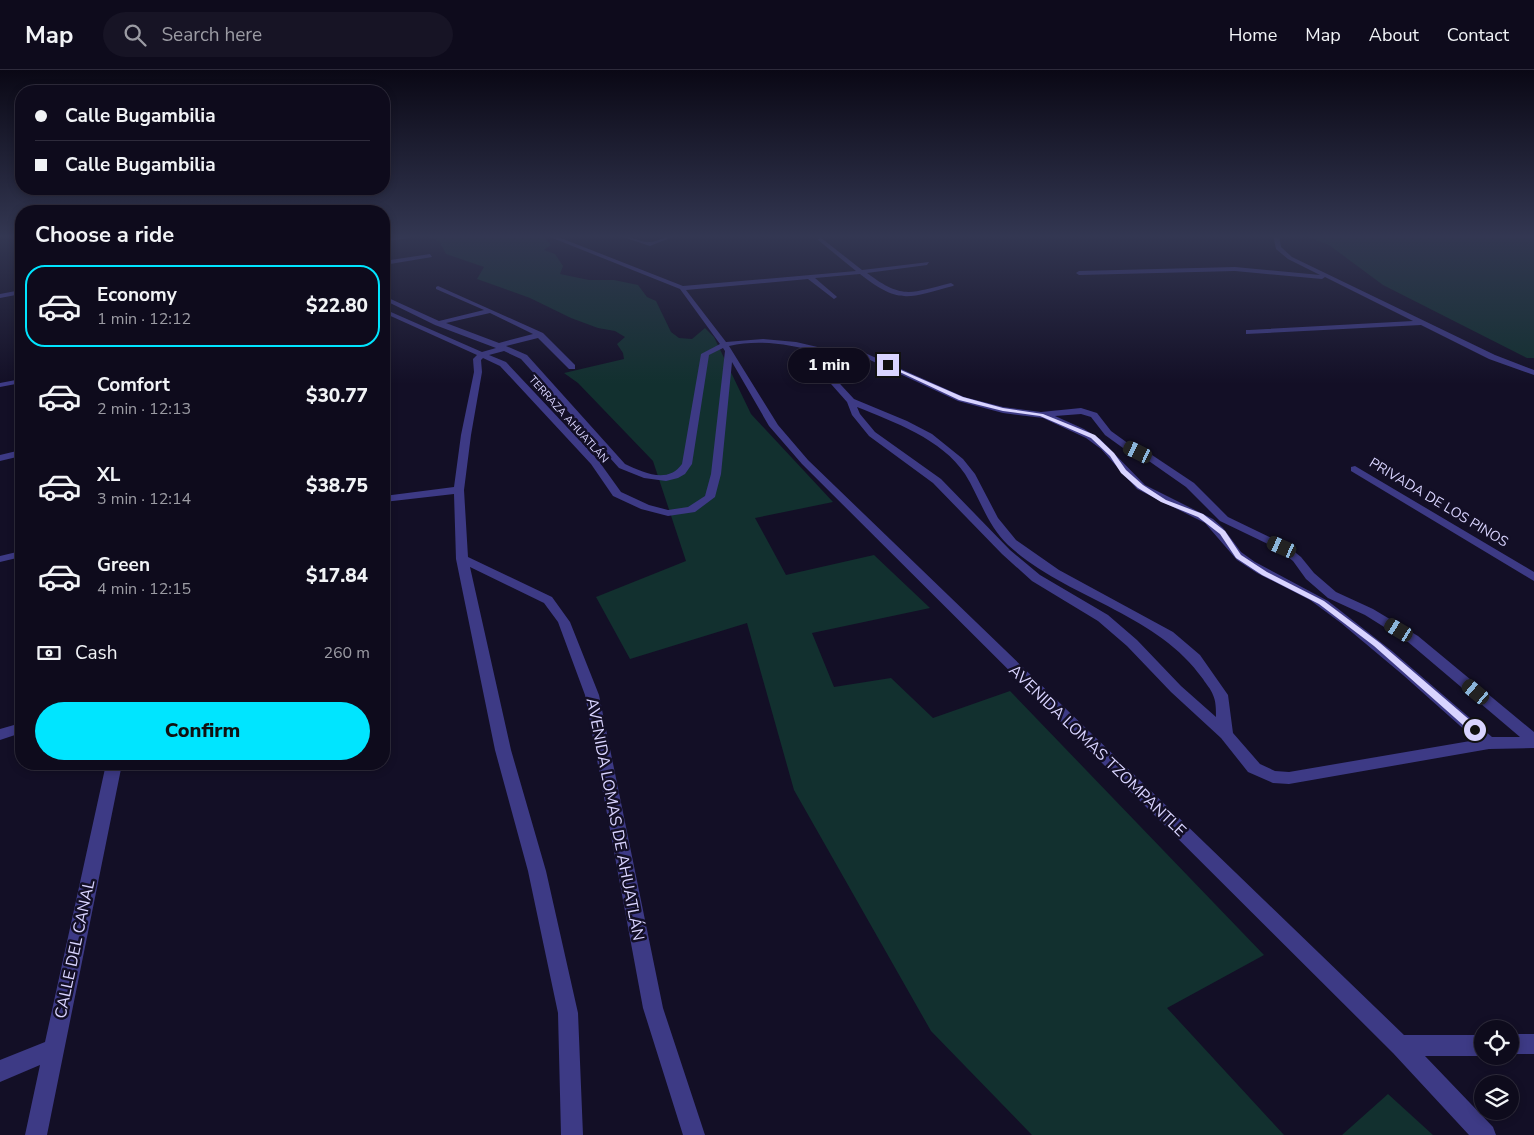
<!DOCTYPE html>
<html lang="en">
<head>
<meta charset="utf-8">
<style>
	:root { --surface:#0e0b1c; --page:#171425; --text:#f1f3f6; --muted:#9b9ba3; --line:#2e2b3b; --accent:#00e5ff }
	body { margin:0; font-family:"Nunito Sans",sans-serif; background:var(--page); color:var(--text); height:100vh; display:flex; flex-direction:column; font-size:19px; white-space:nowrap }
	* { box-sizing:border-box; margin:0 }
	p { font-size:16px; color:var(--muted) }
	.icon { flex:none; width:28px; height:28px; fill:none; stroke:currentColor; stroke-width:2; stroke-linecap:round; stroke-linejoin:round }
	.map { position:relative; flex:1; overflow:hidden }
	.drawer { position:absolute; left:15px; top:135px; width:375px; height:565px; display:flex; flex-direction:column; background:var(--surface); border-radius:20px; box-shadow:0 2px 8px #0003,0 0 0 1px var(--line) }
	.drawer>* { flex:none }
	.guide { position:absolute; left:15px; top:15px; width:375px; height:110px; border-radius:20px; box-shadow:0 2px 8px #0003,0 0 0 1px var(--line); display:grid; align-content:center; height:110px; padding:0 20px; background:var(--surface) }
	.fabs { position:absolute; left:1474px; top:950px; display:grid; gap:10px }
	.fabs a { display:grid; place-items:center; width:45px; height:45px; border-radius:50%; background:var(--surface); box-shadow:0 2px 8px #0003,0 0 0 1px var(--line); font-size:25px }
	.end { position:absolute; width:22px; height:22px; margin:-11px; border:6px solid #d9d4ff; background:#111; box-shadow:0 0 0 2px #111 }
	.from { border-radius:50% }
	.bubble { position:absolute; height:35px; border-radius:18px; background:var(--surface); box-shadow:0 2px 8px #0003,0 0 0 1px var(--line); font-size:16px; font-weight:800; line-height:35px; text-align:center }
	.car { position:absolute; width:15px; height:30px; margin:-15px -8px; border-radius:6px; box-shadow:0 0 4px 1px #0007; background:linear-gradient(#222 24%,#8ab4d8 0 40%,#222 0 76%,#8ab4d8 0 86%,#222 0) }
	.guide b { display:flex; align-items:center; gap:18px; height:48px; font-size:19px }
	.guide b+b { border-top:1px solid var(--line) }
	.guide i { width:12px; height:12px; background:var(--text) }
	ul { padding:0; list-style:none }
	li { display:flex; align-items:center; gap:15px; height:82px; margin:0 10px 8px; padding:0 10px; border:2px solid transparent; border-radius:20px }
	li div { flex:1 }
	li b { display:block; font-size:19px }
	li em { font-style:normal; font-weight:800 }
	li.selected { border-color:var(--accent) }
	li>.icon { width:45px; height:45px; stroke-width:1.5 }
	h2 { padding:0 20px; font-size:22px; line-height:60px }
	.pay { display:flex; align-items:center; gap:12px; height:55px; padding:0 20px; font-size:19px }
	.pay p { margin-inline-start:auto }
	.primary-button { display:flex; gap:10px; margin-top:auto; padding:10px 20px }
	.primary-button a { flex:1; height:58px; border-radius:30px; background:var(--accent); color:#111; font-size:20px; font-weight:800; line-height:58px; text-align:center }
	header { display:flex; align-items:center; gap:30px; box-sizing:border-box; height:70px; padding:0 25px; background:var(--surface); border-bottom:1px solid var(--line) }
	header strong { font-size:24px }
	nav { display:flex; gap:28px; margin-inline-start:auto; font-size:18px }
	.search { width:350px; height:45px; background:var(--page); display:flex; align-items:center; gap:12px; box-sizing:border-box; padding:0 18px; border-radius:28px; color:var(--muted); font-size:19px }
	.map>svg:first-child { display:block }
</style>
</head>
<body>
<header>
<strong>Map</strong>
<div class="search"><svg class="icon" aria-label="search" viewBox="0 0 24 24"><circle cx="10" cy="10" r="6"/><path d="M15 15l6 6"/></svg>Search here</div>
<nav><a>Home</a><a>Map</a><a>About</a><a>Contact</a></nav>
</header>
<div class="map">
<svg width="1534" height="1065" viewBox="0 0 1534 1065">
	<rect width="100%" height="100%" fill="#130f26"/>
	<!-- green -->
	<path fill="#12302f" d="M424,165H542L551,175L544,180L555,184L563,196L560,204L589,210H614L638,215L647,227L656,231L671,262L679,268L692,269L705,258L714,267L751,344L833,432L755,448L786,505L874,485L930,538L812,563L834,617L891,608L933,648L1010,621L1264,885L1167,938L1284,1065H1032L931,961L794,720L747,553L630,589L596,527L686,491L653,391L578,313L564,303L624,289L623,283L617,274L625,267L615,261L598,258L571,248L530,228L477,209L484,197L446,184L439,171Z
		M1304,165H1534V288H1527L1383,215L1329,175Z
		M1388,1024L1433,1065H1342Z"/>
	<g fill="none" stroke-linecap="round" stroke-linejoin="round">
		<!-- minor -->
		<path fill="#3d3a85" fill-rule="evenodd" d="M409,165L411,168L384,171V167Z
			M545,165H553L683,216L856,201L818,170L820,167L862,200L929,192L927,195L867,203C903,230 910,223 951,213L954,215L953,216C907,228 900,235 860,204L815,208L836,226L837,227L834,229L808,209L686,220L726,272L763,269L796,272L826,279H856L964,327L1003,337L1041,342L1081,338L1097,343L1111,361L1129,374L1152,385L1194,413L1228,447L1286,475L1301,487L1314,503L1336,522L1373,539L1418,566L1534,662V678L1489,679L1289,714L1273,713L1248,702L1221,668L1171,622L1127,576L1098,551L1032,511L1002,484L933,413L869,366L852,345L847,332L808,288L810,283L817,282C790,274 758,269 729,276L778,355L808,390L1404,965H1482V986H1425L1493,1057L1496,1065H1469L1393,983L802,394L769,356L732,292L721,404L715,427L695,442L668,446L641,439L613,426L591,394L500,296L483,288L481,290L482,302L471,365L464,420L468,487L552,527L570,552L599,625L663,938L705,1065H683L643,938L585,625L558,552L544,533L470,497L511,680L546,801L578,943L583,1065H561L558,943L528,801L495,680L456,489L454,424L384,432V426L454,417L461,365L474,302L473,289L477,285L384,243V239L482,282L496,278L435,255L384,230V226L439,251L484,240L436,219V217L438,216L543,263L575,295V299H569L538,268L506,276L527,285L625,394C644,403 668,414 682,394L701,284L720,274L680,219ZM490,243L533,264L499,273L446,253ZM723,278L725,281L711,404L705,426L688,437L668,440L649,435L621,422L598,390L506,292L489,285L504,281L521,289L619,398L644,408L666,411L678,408L685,404L692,394L709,285ZM832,282L855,283L958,331L1003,343L1043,348L1086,368L1101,379L1137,419L1205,453L1237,490L1257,503L1310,530L1341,553L1403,605L1476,670L1289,702L1275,701L1260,694L1233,663L1228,625L1200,585L1173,562L1059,500L1016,470L998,448L975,404L963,389L932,364L907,351L854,329L816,288ZM857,337C894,352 942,369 965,404C980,428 987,455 1008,475C1067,529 1156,542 1203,609C1206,614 1211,619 1213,625C1216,631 1216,640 1216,647L1181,616L1137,570L1108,545L1040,505L1010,480L941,409L875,362L860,344ZM1081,344L1091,347L1105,365L1123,378L1146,389L1186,417L1220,451L1278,479L1293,491L1306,509L1328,528L1365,545L1408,572L1520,667H1492L1392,581L1328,531L1255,492L1241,482L1223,458L1213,449L1145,415L1100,369L1084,359L1055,346Z
			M617,165C629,165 638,172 649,172C658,172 667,165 677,165L650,176Z
			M1273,165H1279L1281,177L1292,187L1495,285L1534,300V305L1489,289L1421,255L1246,264V260H1249L1413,251L1325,207L1322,209L1235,201L1079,205L1076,203L1079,201L1235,197L1320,205L1288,189L1276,179Z
			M430,184L432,187L384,195V191Z
			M21,220V224L0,228V224Z
			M21,309V313L0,317V313Z
			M21,380V386L0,391V385Z
			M1355,396L1534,502V511L1351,401V397Z
			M21,481V487L0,492V486Z
			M21,653V663L0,670V659Z
			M106,694H122L47,1065H25L40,995L0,1012V990L45,972Z
			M1510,964H1534V984H1510Z"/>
	</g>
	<!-- sky -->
	<linearGradient id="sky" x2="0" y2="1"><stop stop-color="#0a0815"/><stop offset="0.53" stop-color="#333752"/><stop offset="1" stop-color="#333752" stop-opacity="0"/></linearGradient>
	<rect width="1534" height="314" fill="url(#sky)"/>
	<!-- route -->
	<path fill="#d9d4ff" d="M887,294L963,327L1003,338L1043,344L1095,365L1114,383L1126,400L1143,415L1166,430L1203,444L1225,461L1241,485L1267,502L1324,531L1380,573L1479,658V663H1472L1374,576L1319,534L1262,505L1236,488L1220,464L1198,447L1161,432L1138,418L1121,403L1110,386L1091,368L1040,346L1003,341L959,330L887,296Z"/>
	<g text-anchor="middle" stroke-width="5" stroke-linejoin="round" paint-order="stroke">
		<!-- far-street labels -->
		<g font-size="11" fill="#d9d4ff" stroke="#130f26">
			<text transform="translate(569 349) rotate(48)" y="4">TERRAZA AHUATLÁN</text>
		</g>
		<!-- street labels -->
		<g font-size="14" fill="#d9d4ff" stroke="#130f26">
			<text transform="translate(1439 432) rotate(31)" y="5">PRIVADA DE LOS PINOS</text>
		</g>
		<!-- near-street labels -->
		<g font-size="16" fill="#d9d4ff" stroke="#130f26">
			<text transform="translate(1098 680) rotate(44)" y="6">AVENIDA LOMAS TZOMPANTLE</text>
			<text transform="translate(616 749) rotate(79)" y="6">AVENIDA LOMAS DE AHUATLÁN</text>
			<text transform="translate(74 879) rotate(-78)" y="6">CALLE DEL CANAL</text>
		</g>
	</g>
</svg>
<div class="fabs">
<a><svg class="icon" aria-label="locate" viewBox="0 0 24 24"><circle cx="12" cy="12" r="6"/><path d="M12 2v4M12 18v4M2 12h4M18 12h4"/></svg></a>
<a><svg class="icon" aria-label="layers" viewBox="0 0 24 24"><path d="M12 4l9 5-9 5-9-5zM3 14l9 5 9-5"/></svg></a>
</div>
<i class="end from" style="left:1475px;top:660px"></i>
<i class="end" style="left:888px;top:295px"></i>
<div class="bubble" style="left:788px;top:278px;width:82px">1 min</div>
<i class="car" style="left:1138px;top:382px;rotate:296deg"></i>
<i class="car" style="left:1282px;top:477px;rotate:294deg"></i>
<i class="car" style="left:1399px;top:560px;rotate:301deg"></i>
<i class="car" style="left:1476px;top:622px;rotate:310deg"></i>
<div class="guide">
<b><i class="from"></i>Calle Bugambilia</b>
<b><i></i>Calle Bugambilia</b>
</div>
<section class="drawer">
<h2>Choose a ride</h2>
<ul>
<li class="selected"><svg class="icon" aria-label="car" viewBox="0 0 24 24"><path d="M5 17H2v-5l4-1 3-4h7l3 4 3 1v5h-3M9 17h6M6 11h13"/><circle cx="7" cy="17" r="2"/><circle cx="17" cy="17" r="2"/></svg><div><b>Economy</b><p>1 min · 12:12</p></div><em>$22.80</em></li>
<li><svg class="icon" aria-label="car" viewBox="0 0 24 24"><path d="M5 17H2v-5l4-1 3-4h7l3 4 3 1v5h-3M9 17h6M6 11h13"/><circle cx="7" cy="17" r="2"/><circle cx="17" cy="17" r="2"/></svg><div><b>Comfort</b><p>2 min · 12:13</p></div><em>$30.77</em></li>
<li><svg class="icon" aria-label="car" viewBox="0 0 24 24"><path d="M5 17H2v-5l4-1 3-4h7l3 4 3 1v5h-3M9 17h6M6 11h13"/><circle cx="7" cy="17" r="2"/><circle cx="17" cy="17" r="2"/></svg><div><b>XL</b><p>3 min · 12:14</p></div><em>$38.75</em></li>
<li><svg class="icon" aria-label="car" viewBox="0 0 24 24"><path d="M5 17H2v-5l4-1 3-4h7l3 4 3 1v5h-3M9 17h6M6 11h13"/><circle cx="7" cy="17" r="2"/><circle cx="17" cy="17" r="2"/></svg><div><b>Green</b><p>4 min · 12:15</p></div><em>$17.84</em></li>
</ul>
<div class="pay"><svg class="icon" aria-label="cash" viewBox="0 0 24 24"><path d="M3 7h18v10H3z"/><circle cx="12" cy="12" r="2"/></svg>Cash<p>260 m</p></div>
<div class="primary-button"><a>Confirm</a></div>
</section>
</div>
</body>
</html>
